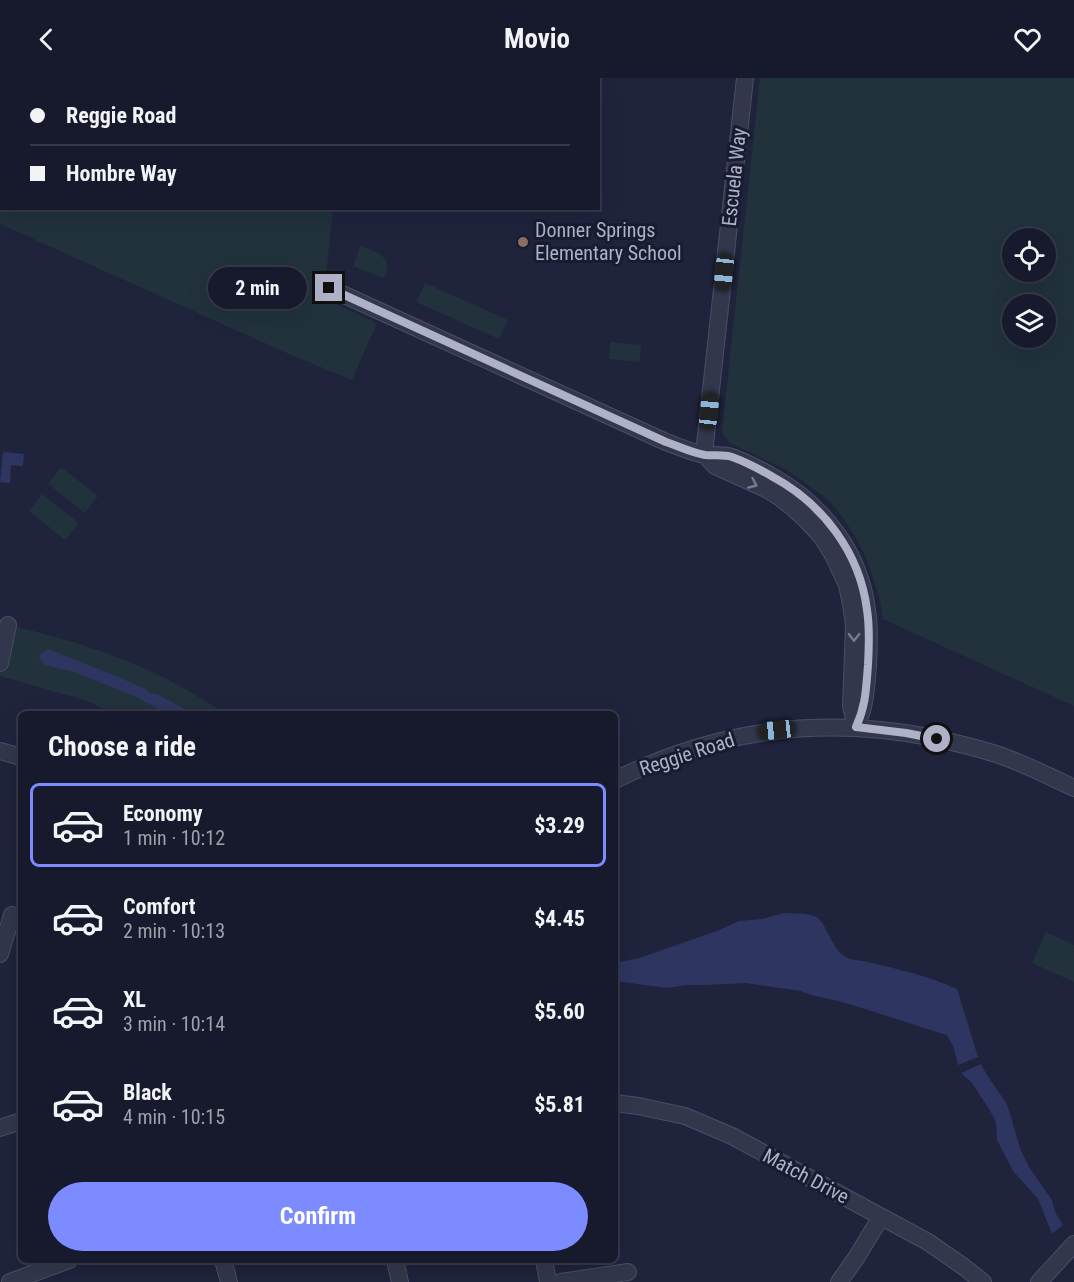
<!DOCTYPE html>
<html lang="en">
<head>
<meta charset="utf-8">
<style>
	:root { --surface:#171a2d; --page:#242739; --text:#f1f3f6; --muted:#9ea1aa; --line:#363849; --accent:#7c8bff }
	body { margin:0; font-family:"Roboto Condensed",sans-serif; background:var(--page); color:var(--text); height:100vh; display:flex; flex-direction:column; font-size:22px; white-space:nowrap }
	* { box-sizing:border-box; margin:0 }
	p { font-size:20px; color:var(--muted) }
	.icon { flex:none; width:33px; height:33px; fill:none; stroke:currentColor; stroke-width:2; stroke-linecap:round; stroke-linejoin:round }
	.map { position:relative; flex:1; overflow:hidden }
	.panel { position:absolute; left:18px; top:633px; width:600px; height:552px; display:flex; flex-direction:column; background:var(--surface); border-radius:9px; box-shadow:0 6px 24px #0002,0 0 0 2px var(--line) }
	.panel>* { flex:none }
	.banner { position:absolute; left:0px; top:0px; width:600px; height:132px; box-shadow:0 6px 24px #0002,0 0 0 2px var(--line); display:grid; align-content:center; height:132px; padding:0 30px; background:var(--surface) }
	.fabs { position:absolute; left:1002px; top:150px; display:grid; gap:12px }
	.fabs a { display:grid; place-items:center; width:54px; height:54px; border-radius:50%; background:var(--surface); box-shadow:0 6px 24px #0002,0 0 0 2px var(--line); font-size:30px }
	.end { position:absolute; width:27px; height:27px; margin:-14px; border:8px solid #aeb1c8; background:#111; box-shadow:0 0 0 3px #111 }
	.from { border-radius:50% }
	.bubble { position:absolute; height:42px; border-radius:21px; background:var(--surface); box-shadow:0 6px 24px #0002,0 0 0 2px var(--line); font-size:20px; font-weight:700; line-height:42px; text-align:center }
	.car { position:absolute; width:18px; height:36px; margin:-18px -9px; border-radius:8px; box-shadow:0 0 4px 2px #0007; background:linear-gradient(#222 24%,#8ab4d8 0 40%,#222 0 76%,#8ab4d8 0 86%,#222 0) }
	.banner b { display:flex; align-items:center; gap:21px; height:57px; font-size:22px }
	.banner b+b { border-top:2px solid var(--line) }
	.banner i { width:15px; height:15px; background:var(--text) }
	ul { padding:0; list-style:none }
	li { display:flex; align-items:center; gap:18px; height:84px; margin:0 12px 9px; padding:0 18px; border:3px solid transparent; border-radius:9px }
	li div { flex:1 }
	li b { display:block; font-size:22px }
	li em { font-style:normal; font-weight:700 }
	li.on { border-color:var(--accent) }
	li>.icon { width:54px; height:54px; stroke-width:1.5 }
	h2 { padding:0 30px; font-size:27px; line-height:72px }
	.primary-button { display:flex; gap:12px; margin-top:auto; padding:12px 30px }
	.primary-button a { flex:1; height:69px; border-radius:36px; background:var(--accent); color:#fff; font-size:24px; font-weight:700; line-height:69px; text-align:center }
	header { display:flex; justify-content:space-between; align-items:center; height:78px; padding:0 30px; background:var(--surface); font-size:27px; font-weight:700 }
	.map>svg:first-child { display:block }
</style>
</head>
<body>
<header><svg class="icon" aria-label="back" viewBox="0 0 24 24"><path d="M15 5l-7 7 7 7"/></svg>Movio<svg class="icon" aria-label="heart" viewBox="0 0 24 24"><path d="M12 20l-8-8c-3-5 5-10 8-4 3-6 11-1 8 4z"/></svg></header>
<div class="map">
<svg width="1074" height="1204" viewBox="0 0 1074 1204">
	<rect width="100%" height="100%" fill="#1f233c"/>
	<!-- green -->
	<path fill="#21323d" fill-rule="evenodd" d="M0,0H345V2H2V130L333,131L326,198L316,217L377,245L352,302L289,276L0,146Z
		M760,0H1074V628L883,541L880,522L866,479L855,458L838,433L826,420L787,392L730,365L723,357L722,353ZM1012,160H1046V194H1012ZM1012,226H1046V260H1012Z
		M360,169C366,169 369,171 374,173C388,180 391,187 383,200L353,188Z
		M425,205L508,242L499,261L416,224Z
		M610,264L641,267L640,284L609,281Z
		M61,389L98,418L85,435L48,406Z
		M42,416L79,445L65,462L29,433Z
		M0,545C61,559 123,577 178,607C195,616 210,626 226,636H115L84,622L0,598Z
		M1046,854L1074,867V904L1032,885Z"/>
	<!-- water -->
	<path fill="#2e3560" d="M3,374L24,376L23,388L11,387L10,405L0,404Z
		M48,571L123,601L147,612L151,616H157L194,636H168L132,617L112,609L74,594L45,587L39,580L40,576Z
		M784,835C794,836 808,834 816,839C828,845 829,869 846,879C852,883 861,882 868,884C898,891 928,898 957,911L978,979L958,987L953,968L947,957C913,947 880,935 845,925C833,921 810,918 801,913L745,905L706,907H687L667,910L615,903V885L639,880L717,853L739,843L762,841Z
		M981,986L987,997L1007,1026L1021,1073L1029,1089L1052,1122L1055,1134L1063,1147L1052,1156L1038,1121L1013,1093L997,1062L996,1044L989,1031L972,1005L961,995Z"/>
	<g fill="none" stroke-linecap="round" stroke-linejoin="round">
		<defs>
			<path id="minor" d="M329,210L666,364C678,368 692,375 705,377C714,378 723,376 732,379C746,384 761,392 773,399C823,427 860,475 867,532C870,550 869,569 868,587C866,611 866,627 856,649
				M704,376L745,0
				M704,376L715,388L766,411L779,419L793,430L807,443L821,458L833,477L847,507L851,526L854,547L851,628L856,649
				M0,585L8,547
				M0,673L21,679
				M615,702C716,652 818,638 929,659C952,664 976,669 999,677C1025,686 1049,698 1074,710
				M0,876L12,837
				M615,1025L638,1028L685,1038L732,1058L928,1164L964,1189L983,1204
				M0,1050L21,1043
				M223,1182L229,1204
				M395,1182L400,1204
				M544,1182L548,1204
				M10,1204L69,1182
				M561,1204L628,1194
				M839,1204L856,1180L881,1139
				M1039,1204L1074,1166"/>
		</defs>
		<!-- minor casing -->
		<use href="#minor" stroke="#4b4e64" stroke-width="18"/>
		<!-- minor -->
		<use href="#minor" stroke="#33374c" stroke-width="16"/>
	</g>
	<!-- one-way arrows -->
	<defs><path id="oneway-chevron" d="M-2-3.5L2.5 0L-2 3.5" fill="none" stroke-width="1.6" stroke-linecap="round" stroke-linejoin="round" transform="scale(1.5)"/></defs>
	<g stroke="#777a90">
		<use href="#oneway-chevron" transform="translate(753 406) rotate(24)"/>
		<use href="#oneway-chevron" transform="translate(854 559) rotate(91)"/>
	</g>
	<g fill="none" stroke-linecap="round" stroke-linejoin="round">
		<!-- route -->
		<path stroke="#aeb1c8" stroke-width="8" d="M329,210L666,364C678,368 692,375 705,377C714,378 723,376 732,379C746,384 761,392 773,399C823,426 860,475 867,532C870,550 869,569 868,587C866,611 866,627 856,649L906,655L937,661"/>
	</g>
	<!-- markers -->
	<circle fill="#8d6e63" stroke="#181c31" stroke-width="2" cx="523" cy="164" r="6"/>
	<g text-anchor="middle" stroke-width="6" stroke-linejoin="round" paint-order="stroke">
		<!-- street labels -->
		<g font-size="20" fill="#aeb1c8" stroke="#181c31">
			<text transform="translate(734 99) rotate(-84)" y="7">Escuela Way</text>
			<text transform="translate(687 676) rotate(-18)" y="7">Reggie Road</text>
			<text transform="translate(806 1098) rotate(28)" y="7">Match Drive</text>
		</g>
		<!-- poi labels -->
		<g font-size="20" fill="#aeb1c8" stroke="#181c31" text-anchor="start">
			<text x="535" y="159">Donner Springs<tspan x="535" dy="23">Elementary School</tspan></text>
		</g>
	</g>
</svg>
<div class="fabs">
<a><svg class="icon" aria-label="locate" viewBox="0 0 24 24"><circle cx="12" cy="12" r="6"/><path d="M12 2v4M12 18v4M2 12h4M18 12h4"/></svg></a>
<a><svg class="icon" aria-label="layers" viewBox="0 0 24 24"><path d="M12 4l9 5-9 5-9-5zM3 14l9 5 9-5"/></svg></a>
</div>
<i class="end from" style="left:937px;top:661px"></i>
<i class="end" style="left:329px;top:210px"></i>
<div class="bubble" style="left:208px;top:189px;width:99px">2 min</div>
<i class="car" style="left:724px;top:194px;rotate:186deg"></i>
<i class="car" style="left:709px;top:333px;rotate:6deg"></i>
<i class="car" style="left:777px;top:652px;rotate:264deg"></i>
<div class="banner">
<b><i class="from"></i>Reggie Road</b>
<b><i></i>Hombre Way</b>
</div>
<section class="panel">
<h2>Choose a ride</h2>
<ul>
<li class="on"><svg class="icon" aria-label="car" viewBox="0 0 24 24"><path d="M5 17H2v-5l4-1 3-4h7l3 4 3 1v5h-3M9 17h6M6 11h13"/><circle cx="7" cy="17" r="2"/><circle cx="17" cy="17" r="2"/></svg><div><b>Economy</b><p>1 min · 10:12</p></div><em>$3.29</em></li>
<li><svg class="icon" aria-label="car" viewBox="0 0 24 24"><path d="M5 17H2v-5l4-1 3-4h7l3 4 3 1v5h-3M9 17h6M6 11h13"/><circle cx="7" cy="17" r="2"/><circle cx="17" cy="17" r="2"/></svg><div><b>Comfort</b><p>2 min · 10:13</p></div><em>$4.45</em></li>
<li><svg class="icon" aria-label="car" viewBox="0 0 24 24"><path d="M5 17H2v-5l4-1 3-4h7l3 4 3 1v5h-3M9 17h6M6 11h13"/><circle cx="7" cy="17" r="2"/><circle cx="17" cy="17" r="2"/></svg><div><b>XL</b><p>3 min · 10:14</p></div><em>$5.60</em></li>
<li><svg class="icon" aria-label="car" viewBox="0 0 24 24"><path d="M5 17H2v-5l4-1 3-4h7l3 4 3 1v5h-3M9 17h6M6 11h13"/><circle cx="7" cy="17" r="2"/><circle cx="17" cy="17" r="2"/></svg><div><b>Black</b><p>4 min · 10:15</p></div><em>$5.81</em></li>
</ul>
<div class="primary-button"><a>Confirm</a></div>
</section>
</div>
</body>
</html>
